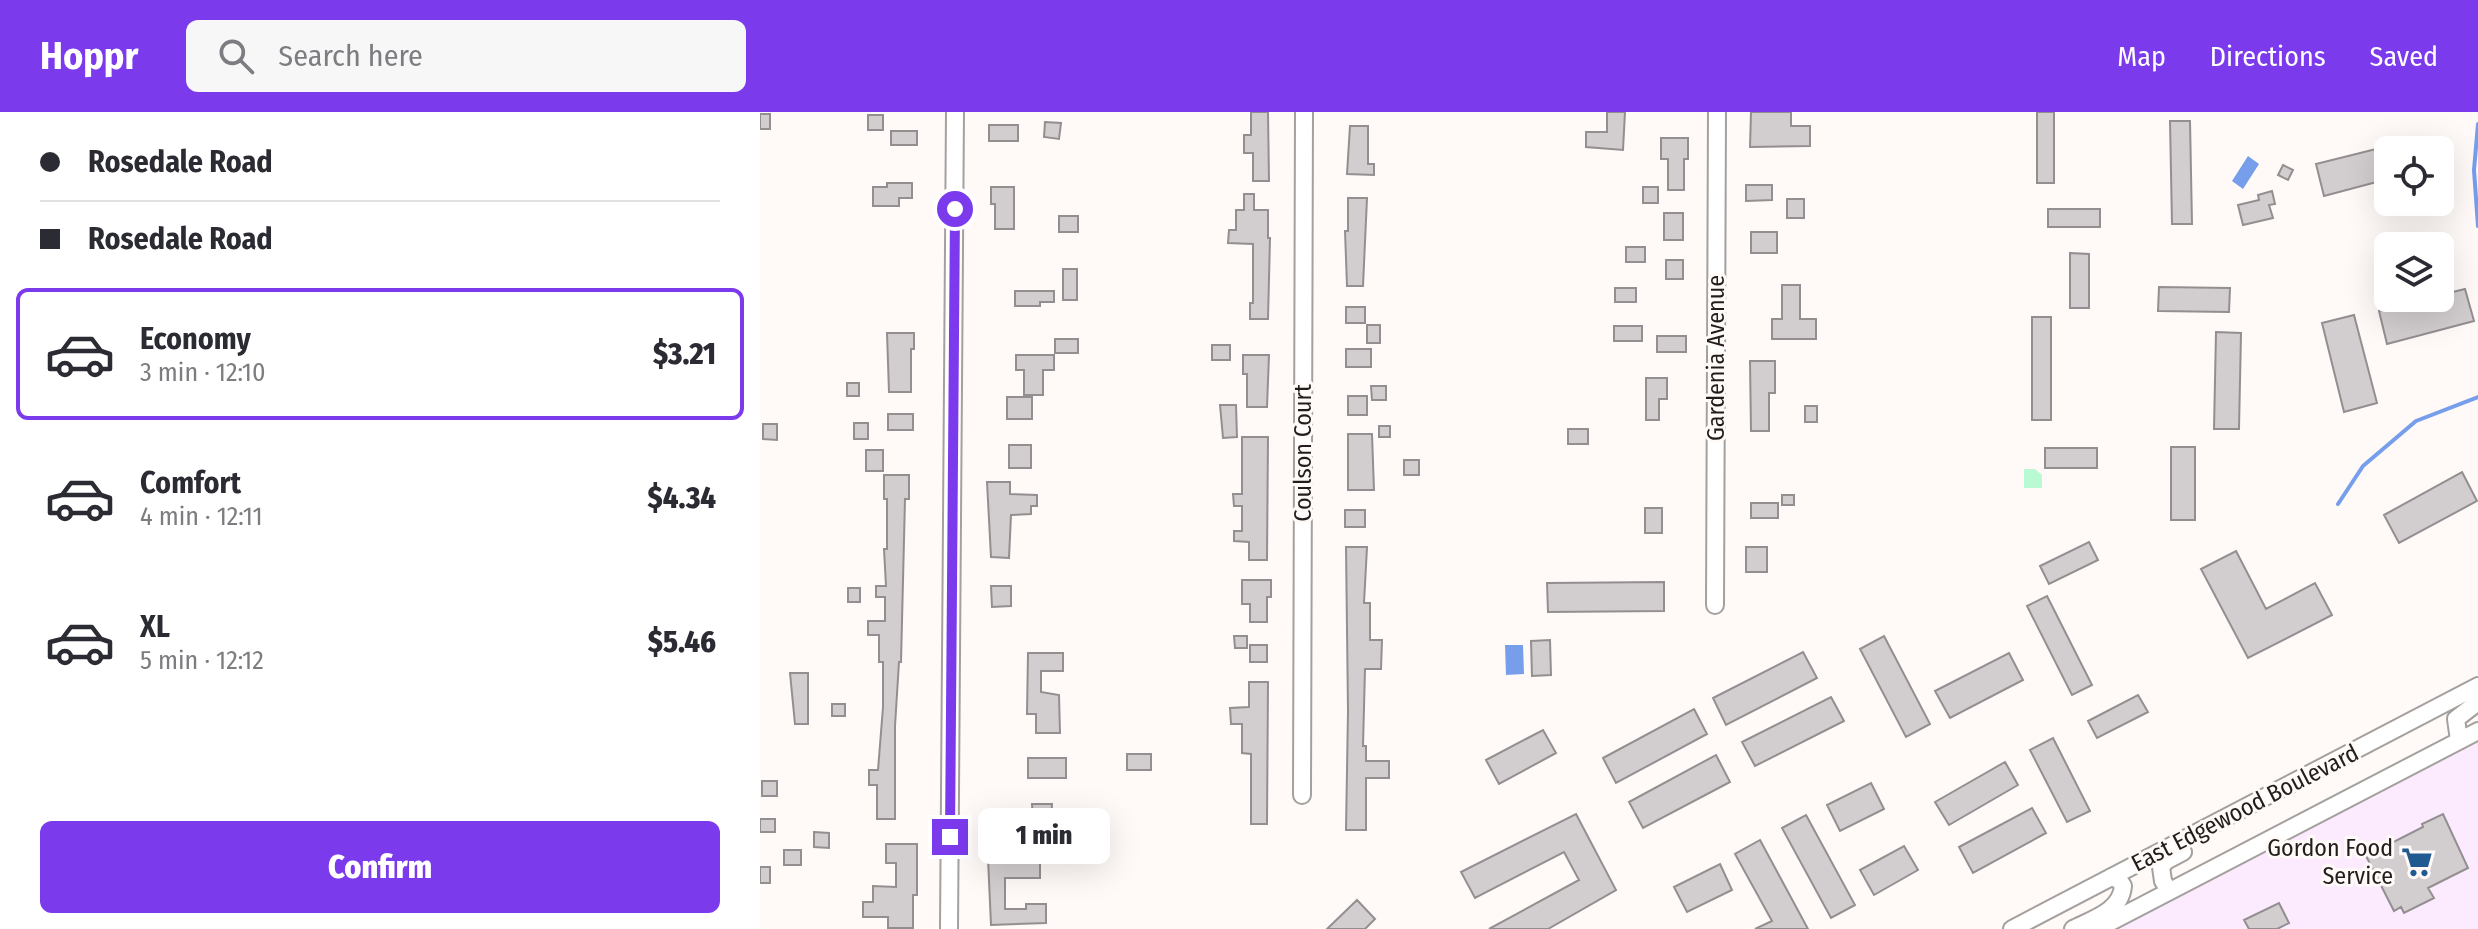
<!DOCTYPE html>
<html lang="en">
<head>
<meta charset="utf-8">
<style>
	:root { --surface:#fff; --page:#f7f7f7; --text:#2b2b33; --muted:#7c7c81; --line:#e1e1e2; --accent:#7c3aed }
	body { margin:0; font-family:"Fira Sans Condensed",sans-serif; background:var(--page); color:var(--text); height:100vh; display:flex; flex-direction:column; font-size:30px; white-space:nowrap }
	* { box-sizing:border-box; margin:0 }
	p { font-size:26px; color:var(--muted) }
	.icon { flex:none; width:44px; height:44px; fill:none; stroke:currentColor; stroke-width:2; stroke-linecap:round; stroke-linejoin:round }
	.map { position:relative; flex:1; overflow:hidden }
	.panel { display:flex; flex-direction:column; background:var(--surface); width:760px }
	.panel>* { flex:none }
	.top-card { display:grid; align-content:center; height:176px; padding:0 40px; background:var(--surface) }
	.buttons { position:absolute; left:1614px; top:24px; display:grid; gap:16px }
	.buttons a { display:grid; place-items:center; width:80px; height:80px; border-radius:12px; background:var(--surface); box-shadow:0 8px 32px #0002; font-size:40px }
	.end { position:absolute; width:36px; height:36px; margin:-18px; border:10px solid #7c3aed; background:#fff; box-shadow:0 0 0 4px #fff }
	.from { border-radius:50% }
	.bubble { position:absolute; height:56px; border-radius:12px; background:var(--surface); box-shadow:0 8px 32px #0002; font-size:26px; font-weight:800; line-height:56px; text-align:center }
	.top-card b { display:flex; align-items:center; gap:28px; height:76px; font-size:30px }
	.top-card b+b { border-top:2px solid var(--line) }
	.top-card i { width:20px; height:20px; background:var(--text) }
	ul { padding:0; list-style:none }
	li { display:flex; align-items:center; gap:24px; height:132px; margin:0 16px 12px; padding:0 24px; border:4px solid transparent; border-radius:12px }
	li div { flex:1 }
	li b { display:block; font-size:30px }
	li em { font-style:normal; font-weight:800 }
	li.on { border-color:var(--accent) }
	li>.icon { width:72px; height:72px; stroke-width:1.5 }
	.cta { display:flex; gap:16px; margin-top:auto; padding:16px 40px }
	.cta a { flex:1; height:92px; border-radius:12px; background:var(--accent); color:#fff; font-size:32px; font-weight:800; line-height:92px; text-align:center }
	header { display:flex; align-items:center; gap:48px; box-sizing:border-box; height:112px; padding:0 40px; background:var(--accent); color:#fff }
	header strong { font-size:38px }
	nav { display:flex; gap:44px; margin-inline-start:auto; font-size:28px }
	.search { width:560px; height:72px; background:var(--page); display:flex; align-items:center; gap:20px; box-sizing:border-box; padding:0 28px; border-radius:12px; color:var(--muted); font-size:30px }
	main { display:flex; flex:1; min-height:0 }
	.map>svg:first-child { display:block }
</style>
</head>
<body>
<header>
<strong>Hoppr</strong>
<div class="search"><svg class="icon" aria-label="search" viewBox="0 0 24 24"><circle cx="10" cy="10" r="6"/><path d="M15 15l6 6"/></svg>Search here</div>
<nav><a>Map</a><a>Directions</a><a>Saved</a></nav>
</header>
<main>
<section class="panel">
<div class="top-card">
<b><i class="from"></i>Rosedale Road</b>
<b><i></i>Rosedale Road</b>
</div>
<ul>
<li class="on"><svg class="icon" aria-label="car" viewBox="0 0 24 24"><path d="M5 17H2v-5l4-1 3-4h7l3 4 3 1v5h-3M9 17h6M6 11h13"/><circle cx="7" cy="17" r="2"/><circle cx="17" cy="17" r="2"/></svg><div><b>Economy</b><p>3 min · 12:10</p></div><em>$3.21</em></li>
<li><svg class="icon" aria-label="car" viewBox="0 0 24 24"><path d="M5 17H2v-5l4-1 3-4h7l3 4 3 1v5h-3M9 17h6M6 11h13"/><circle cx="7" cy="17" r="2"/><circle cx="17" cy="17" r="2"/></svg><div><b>Comfort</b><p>4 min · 12:11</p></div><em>$4.34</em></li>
<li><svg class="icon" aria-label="car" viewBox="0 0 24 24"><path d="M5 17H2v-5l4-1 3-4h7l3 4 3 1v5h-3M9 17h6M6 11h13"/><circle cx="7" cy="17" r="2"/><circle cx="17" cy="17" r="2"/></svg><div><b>XL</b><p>5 min · 12:12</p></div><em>$5.46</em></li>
</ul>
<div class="cta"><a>Confirm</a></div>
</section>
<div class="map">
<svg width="1718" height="817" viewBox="0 0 1718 817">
	<rect width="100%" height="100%" fill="#fffaf8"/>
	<!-- commercial -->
	<path fill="#fcebfe" d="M1718,627V817H1353Z"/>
	<!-- green -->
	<path fill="#b9f9d3" d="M1264,357H1275L1282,363V376H1264Z"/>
	<!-- water -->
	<path fill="#769eeb" d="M1488,44L1499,52L1483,77L1472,69Z
		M745,533H763L764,562L746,563Z"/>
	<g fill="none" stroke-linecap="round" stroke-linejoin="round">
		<!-- stream -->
		<path stroke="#769eeb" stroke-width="4" d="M1718,12L1714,58L1718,114
			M1578,392L1603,354L1656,309L1718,285"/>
	</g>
	<!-- building -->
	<path fill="#d2cdcf" stroke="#938f90" stroke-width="2" d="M491,0H508L509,69H493V41H484V23H491Z
		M847,0H865L863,38L826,35V20H847Z
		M991,0H1031V14H1050V34L990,35Z
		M1277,0H1294V71H1277Z
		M0,2H10V17H0Z
		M108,3H123V18H108Z
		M1410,9H1430L1432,112H1412Z
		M285,10L301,11L299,27L284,25Z
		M229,13H258V29H229Z
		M590,14H608V52H614V63L587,62Z
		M131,19H157V33H131Z
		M901,26H928V47H924V78H908V47H901Z
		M1628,34V67L1564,84L1556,52Z
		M1523,53L1533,58L1528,68L1518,63Z
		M127,71H152V86H139V94H113V75H127Z
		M986,73H1012V88L986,89Z
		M231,75H254V117H235V92H231Z
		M883,75H898V91H883Z
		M1512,79L1515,92L1509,93L1513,106L1483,113L1478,93L1499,88L1498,83Z
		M484,82H494V98H508V126H510L508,207H490V191H493V132L468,131L469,118H476V98H484Z
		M588,86H607L603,174H587L585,119H588Z
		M1027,87H1044V106H1027Z
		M1288,97H1340V115H1288Z
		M904,101H923V128H904Z
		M299,104H318V120H299Z
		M991,120H1017V141H991Z
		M866,135H885V150H866Z
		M1310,141L1329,142V196H1310Z
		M906,148H923V167H906Z
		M303,157H317V188H303Z
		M1022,173H1040V207H1056V227H1012V207H1022Z
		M1399,175L1470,176L1469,200L1398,199Z
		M855,176H876V190H855Z
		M1705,177L1714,209L1627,232L1619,199L1669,186H1680V183Z
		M255,179H294V190H280V194H255Z
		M586,195H605V211H586Z
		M1594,203L1617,291L1584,300L1562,211Z
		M1272,205H1291V308H1272Z
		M607,213H620V231H607Z
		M854,214H882V229H854Z
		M1456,220L1481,221L1479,317H1454Z
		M127,221H154V237H151V280H129Z
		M897,224H926V240H897Z
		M295,227H318V241H295Z
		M452,233H470V248H452Z
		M586,237H611V255H586Z
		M256,243H294V258H283V283H264V258H256Z
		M483,243H509L507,295H487V262H483Z
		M990,249H1015V281H1009V319H991Z
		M886,266H907V287H899V308H886Z
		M87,271H99V284H87Z
		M611,274H626V288H612Z
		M588,284H607V303H588Z
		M247,285H272V307H247Z
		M460,293H476L477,325L463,326Z
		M1045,294H1057V310H1045Z
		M128,302H153V318H128Z
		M94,311H108V327H94Z
		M3,312H17V328L3,327Z
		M619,314H630V325H619Z
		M808,317H828V332H808Z
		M588,322H612L614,378H588Z
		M482,325H508L507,448H489V430L474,429V419H482V394H474L473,382H482Z
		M249,333H271V356H249Z
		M1411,335H1435V408H1411Z
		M1285,336H1337V356H1285Z
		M106,338H123V359H106Z
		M644,348H659V363H644Z
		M1702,360L1717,389L1639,431L1624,403Z
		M124,363H149V387H145L141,550H139L135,614V707H117V673H109V658H118L123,595V550H119V523H108V509H125V485H116V474H126L124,437H127V387H124Z
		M227,370H250V382L277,383V394H271V402L251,403L249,446L231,445Z
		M1022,383H1034V393H1022Z
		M991,391H1018V406H991Z
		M885,396H902V421H885Z
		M585,398H605V415H585Z
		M1329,430L1338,448L1289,472L1280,454Z
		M586,435H607L604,491H610V528H622L621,557H605L603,634H606V649H629V666H606V718H586L588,599Z
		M986,435H1007V460H986Z
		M1476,439L1506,497L1555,471L1572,503L1488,546L1441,457Z
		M482,468H511V485H507V510H490V492H482Z
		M904,470V499L788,500L787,471Z
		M231,474H251V494L232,495Z
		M88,476H100V490H88Z
		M1287,484L1332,573L1312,583L1267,494Z
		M474,524H487V536H475Z
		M1124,524L1170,612L1146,625L1100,537Z
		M790,528L791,563L772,564L771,529Z
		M490,533H507V550H490Z
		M1043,540L1057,566L966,613L953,586Z
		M268,541H303V559H281V580L299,583L300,621H276V602H267Z
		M1249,541L1263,568L1190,606L1175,579Z
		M30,561H48V612H35Z
		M489,570H508L507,712H491V642L482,641V612H471L470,596L489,595Z
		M1378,583L1388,600L1337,626L1328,609Z
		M1071,585L1084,609L995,654L982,630Z
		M72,592H85V604H72Z
		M934,597L947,622L856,671L843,646Z
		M783,618L796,641L739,672L726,648Z
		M1293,626L1330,699L1307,710L1270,638Z
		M367,642H391V658H367Z
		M956,643L970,670L883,716L869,690Z
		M268,646H306V666H268Z
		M1245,650L1258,673L1189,713L1175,690Z
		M2,669H17V684H2Z
		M1111,671L1124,697L1080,719L1067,693Z
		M272,692H292L290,747H275Z
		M1272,696L1286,721L1213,761L1199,735Z
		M816,702L856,778L788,817H729L819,768L804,740L715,786L701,760Z
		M1683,702L1708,756L1668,776L1674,786L1644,801L1641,795L1634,799L1606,744L1663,715L1662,712Z
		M1046,703L1095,793L1071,806L1022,716Z
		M0,707H15V720H0Z
		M54,720L69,721V736L54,735Z
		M227,724H246V749H280V766H245V797H266V792H286V811L231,813Z
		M1000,728L1048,817H995L1012,809L975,742Z
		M126,732H157V783H153V816H128V805H103V790H113V774L136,775V751H126Z
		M1144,734L1158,758L1114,783L1100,758Z
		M24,738H41V753H24Z
		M960,752L972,778L927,800L914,775Z
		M0,755H10V771H0Z
		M597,788L615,807L605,817H567Z
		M1519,791L1529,811L1517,817H1489L1484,808Z"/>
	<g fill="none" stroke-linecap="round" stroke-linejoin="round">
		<defs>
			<path id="minor" d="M955,493L957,0
				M1699,628L1696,607L1718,590
				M542,683L544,0
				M1409,779L1403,769L1401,755L1406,749L1423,740
				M189,817L195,0
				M1252,817L1718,574
				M1313,817C1333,807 1361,799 1363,774L1359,768L1351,765
				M1337,817L1718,619"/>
		</defs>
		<!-- minor casing -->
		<use href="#minor" stroke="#a4a09e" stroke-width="20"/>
		<!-- minor -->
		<use href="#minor" stroke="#fff" stroke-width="16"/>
	</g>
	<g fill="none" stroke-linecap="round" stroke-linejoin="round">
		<!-- route -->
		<path stroke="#7c3aed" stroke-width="10" d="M190,725L195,97"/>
	</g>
	<!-- icons -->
	<defs>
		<symbol id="supermarket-bare" viewBox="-9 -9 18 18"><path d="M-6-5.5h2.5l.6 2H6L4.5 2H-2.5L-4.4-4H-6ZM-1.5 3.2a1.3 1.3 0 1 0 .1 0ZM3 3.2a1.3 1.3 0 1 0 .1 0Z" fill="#1f5a91" stroke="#fffaf8" stroke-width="2.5" paint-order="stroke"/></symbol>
	</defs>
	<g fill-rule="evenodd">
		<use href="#supermarket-bare" x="1635" y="728" width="44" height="44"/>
	</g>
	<g text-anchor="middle" stroke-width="6" stroke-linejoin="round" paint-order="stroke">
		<!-- street labels -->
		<g font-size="24" fill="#201e1d" stroke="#fffaf8">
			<text transform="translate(956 246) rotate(-90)" y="8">Gardenia Avenue</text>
			<text transform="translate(543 341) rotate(-90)" y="8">Coulson Court</text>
			<text transform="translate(1485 696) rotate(-27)" y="8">East Edgewood Boulevard</text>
		</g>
		<!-- poi labels -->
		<g font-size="24" fill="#201e1d" stroke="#fffaf8" text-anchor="end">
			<text x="1633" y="744">Gordon Food<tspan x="1633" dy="28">Service</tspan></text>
		</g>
	</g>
</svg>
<div class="buttons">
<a><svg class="icon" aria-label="locate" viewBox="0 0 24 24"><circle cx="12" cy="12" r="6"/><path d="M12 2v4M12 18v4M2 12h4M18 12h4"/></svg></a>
<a><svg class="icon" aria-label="layers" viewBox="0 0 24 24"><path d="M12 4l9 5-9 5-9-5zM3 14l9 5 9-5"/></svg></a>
</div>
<i class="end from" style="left:195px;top:97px"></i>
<i class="end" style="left:190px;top:725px"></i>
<div class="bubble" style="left:218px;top:696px;width:132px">1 min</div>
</div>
</main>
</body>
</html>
